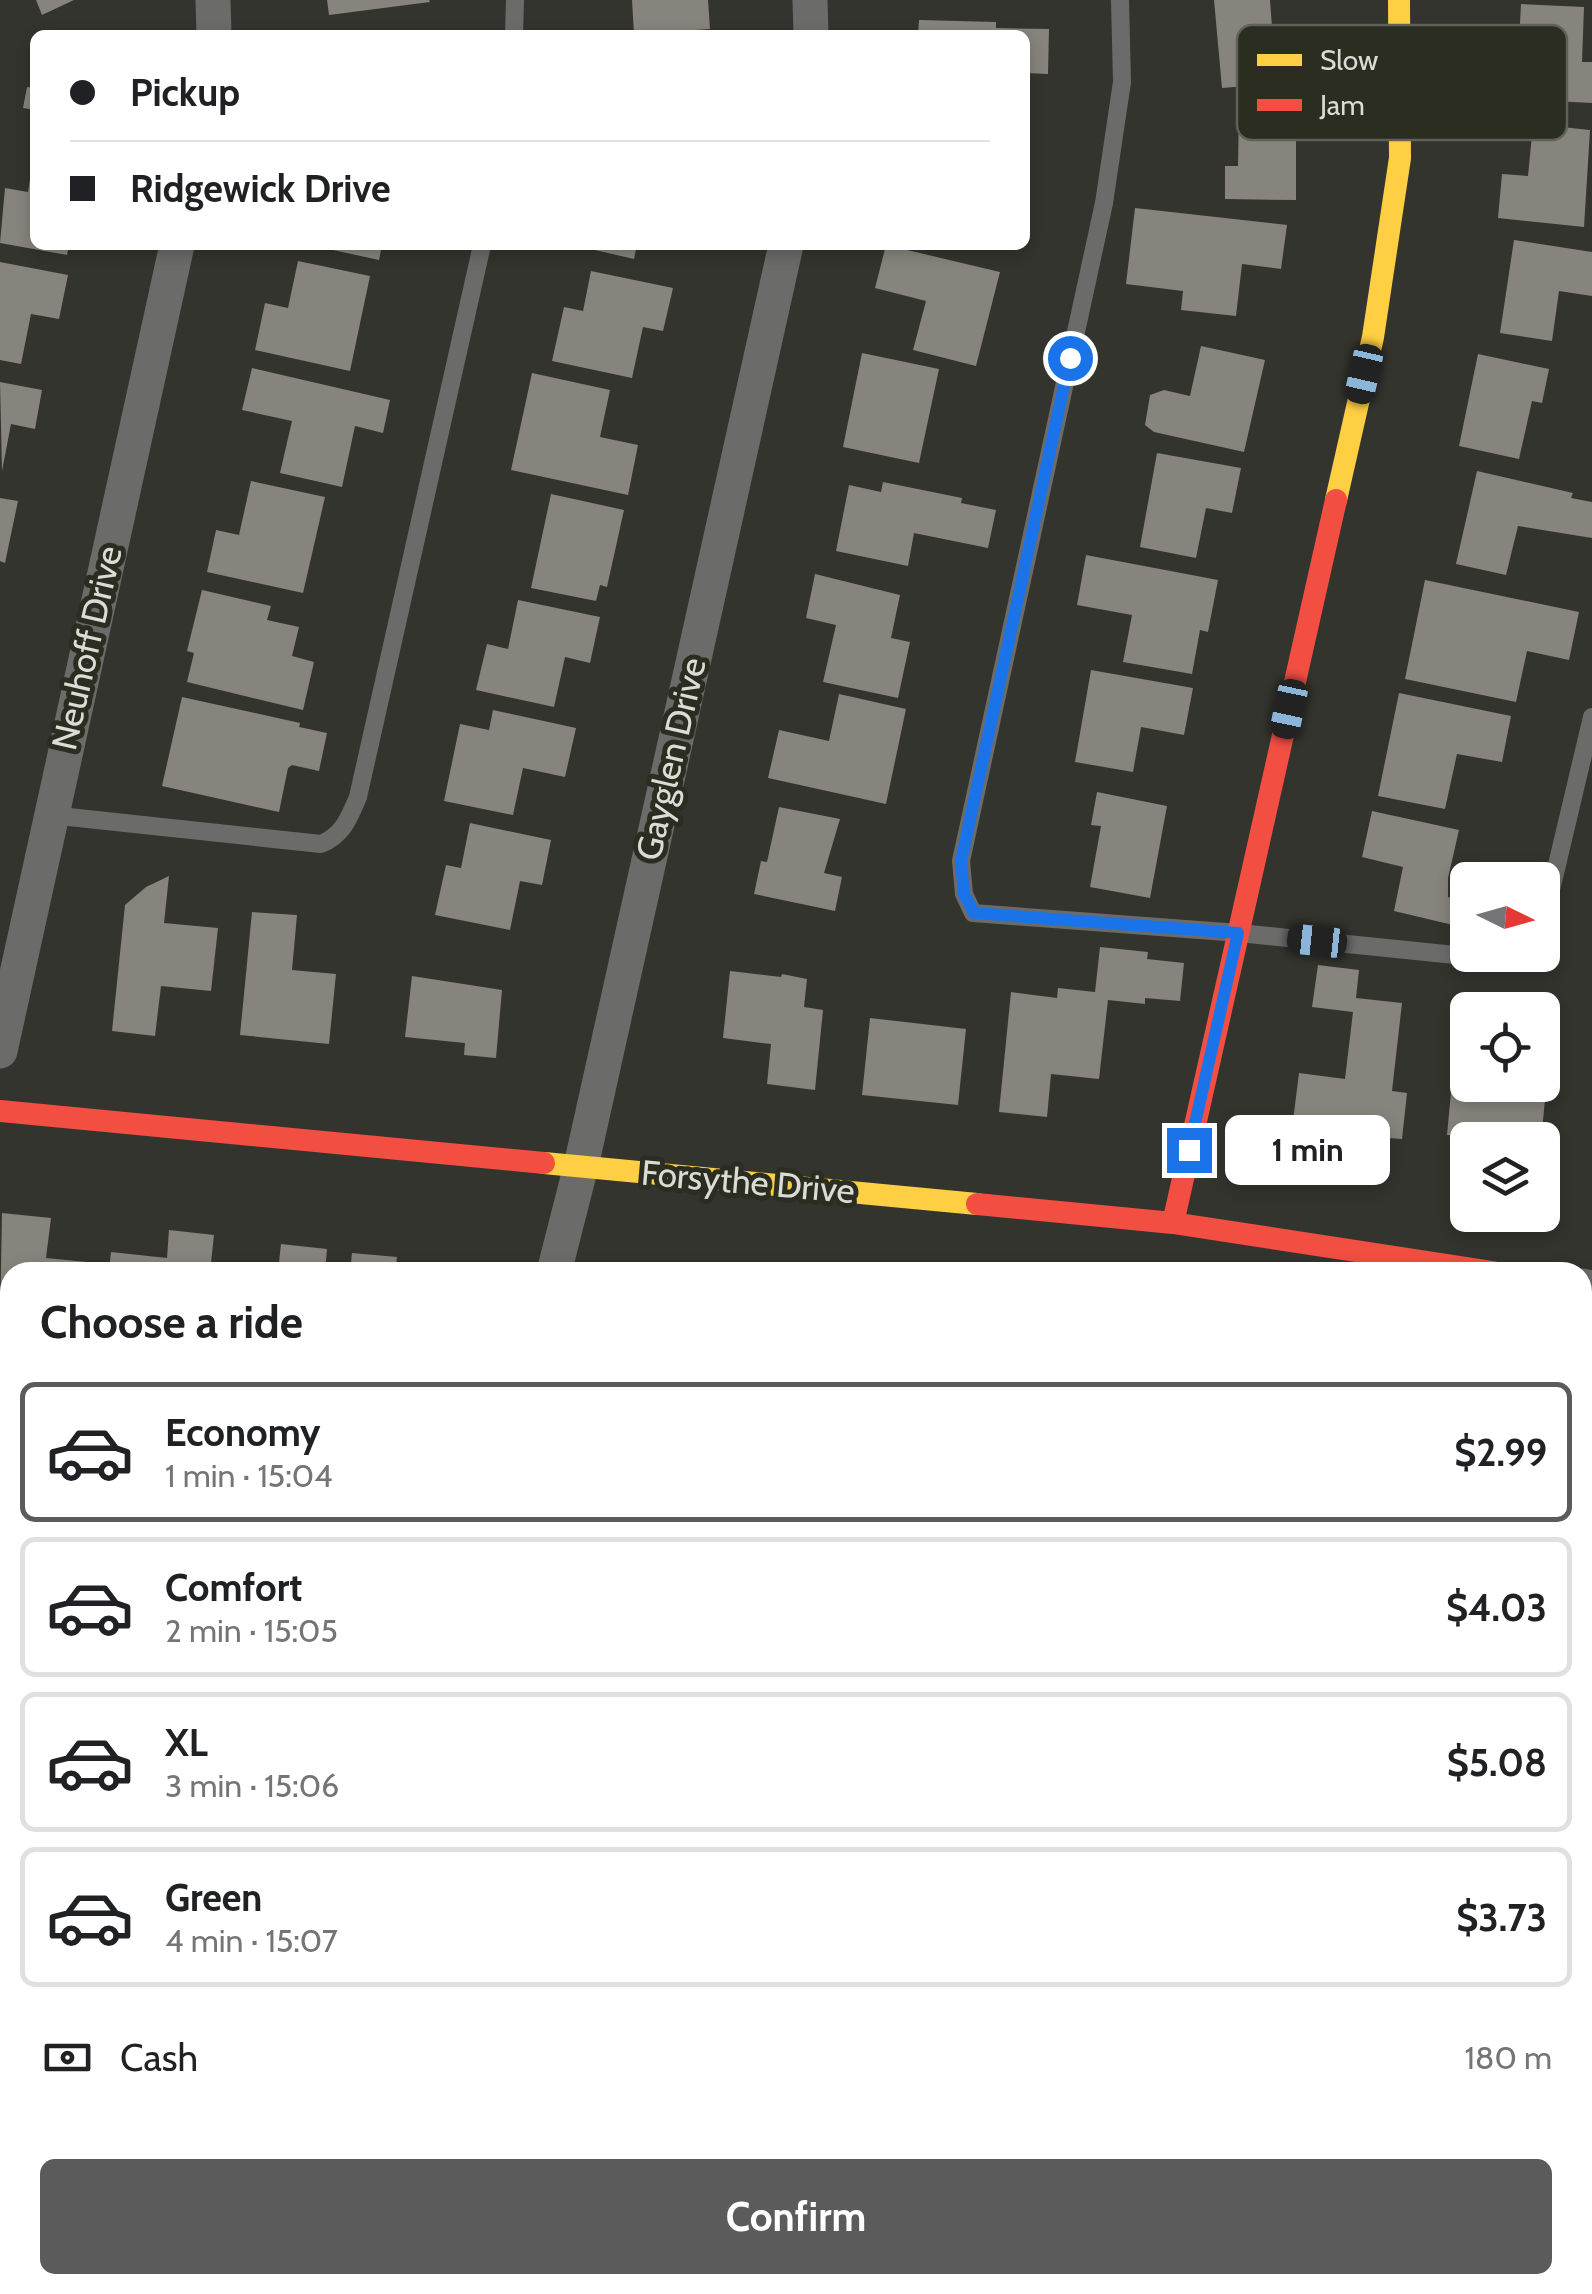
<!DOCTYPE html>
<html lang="en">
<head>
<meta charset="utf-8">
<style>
	:root { --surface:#fff; --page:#f6f6f6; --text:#202124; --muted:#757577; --line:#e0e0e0; --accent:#5a5b5a }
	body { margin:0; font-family:Cabin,sans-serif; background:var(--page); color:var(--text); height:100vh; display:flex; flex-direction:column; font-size:38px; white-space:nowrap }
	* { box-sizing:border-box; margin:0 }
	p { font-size:32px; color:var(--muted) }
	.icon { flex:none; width:55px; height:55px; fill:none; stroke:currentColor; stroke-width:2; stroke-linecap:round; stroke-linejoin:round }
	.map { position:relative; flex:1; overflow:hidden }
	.drawer { position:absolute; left:0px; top:1262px; width:1592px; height:1032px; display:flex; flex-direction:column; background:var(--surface); border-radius:30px 30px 0 0; box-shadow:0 5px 15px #0003 }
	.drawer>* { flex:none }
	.hud { position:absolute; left:30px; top:30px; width:1000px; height:220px; border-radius:15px; box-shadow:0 5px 15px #0003; display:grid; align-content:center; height:220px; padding:0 40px; background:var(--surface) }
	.needle { width:65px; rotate:95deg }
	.tools { position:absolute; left:1450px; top:862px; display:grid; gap:20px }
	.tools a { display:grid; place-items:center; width:110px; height:110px; border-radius:15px; background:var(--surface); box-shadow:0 5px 15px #0003; font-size:50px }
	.end { position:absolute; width:45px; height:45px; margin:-22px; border:12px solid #1a73e8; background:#fff; box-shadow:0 0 0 5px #fff }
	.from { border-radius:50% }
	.bubble { position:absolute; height:70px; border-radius:15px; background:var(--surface); box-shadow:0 5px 15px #0003; font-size:32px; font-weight:700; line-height:70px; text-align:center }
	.car { position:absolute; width:30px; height:60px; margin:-30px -15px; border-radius:12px; box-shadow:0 0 8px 2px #0007; background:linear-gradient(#222 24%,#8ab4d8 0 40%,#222 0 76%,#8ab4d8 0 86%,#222 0) }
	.hud b { display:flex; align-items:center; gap:35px; height:95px; font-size:38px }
	.hud b+b { border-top:2px solid var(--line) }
	.hud i { width:25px; height:25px; background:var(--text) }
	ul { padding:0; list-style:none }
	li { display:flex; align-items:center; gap:30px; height:140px; margin:0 20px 15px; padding:0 20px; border:5px solid var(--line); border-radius:15px }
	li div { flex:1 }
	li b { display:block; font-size:38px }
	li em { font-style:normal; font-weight:700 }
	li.active { border-color:var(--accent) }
	li>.icon { width:90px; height:90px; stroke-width:1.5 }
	h2 { padding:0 40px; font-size:45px; line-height:120px }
	.pay { display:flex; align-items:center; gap:25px; height:110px; padding:0 40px; font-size:38px }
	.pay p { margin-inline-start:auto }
	.cta { display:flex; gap:20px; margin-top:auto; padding:20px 40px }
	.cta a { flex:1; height:115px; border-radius:15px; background:var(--accent); color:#fff; font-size:40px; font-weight:700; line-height:115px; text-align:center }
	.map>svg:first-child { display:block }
</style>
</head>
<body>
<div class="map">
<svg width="1592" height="2294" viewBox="0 0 1592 2294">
	<rect width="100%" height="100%" fill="#33342e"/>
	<!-- building -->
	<path fill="#86847c" d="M36,0H74L42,15Z
		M327,0H429L430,2L329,15Z
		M632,0H708L710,29L634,34Z
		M1214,0H1270L1273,40L1300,37L1304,81L1222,88Z
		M1521,4L1584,7L1582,62H1592V103L1516,99Z
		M919,20L996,22V28L1049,29L1048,74L1025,73V35H918Z
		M27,87L35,88V110L23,108Z
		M1239,107H1296V200L1225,199V166H1238Z
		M1533,124L1590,130L1584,227L1498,218L1502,174L1528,176Z
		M33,160L35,245H69L67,255L0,243L5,188L28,192Z
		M1135,208L1287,225L1281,269L1242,264L1236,316L1181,310L1183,291L1126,284Z
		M1514,240L1592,252V296L1559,291L1552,341L1500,333Z
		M310,245H382L379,260Z
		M573,245H637L634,259Z
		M886,245L1000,272L976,366L913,350L926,301L875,288Z
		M298,261L370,276L350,371L255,350L265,303L288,308Z
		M0,262L68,275L59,319L31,314L21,364L0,360Z
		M591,271L673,288L663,331L643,327L632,378L552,361L564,307L583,311Z
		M1201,346L1265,360L1244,452L1154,432L1145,425L1150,395L1164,390L1190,396Z
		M862,353L939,369L919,463L843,447Z
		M1478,354L1549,369L1542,403L1532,401L1519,459L1459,446Z
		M252,368L390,400L383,433L355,426L342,487L280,473L292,421L242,410Z
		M532,373L610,390L600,437L638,445L628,495L511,470Z
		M0,382L42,390L35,429L11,424L2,471Z
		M1157,453L1241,468L1232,513L1206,508L1196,558L1140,547Z
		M1477,471L1573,493L1571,498L1592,502V538L1518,526L1506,575L1456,564Z
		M251,481L325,497L303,593L207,572L216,530L239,535Z
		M883,482L962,498L961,503L996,510L988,548L914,533L908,566L836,551L849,485L881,492Z
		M551,494L624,510L607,587L600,585L596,601L531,588Z
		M0,498L18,501L5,563L0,561Z
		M1086,555L1218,580L1208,632L1200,630L1192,674L1123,662L1132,615L1077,605Z
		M815,574L900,595L891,638L910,642L898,698L823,682L836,625L806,618Z
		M1425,580L1579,612L1569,660L1527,651L1516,702L1405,679Z
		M202,590L271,606L267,620L299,627L292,656L314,662L303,710L187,682L194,653L187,651Z
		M518,600L600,617L590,663L565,657L554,707L476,690L487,644L508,649Z
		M1091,670L1193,688L1184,735L1141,727L1133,772L1075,762Z
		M1399,693L1511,716L1502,762L1457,754L1445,809L1378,796Z
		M839,694L906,709L886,804L768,778L779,730L829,741Z
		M182,697L300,723L299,727L327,733L319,771L292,765L288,768L279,812L162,786Z
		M493,710L576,728L565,777L523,768L513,815L444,801L460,724L489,730Z
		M1097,792L1167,806L1150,898L1090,887L1101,826L1091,825Z
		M779,807L840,819L824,873L842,877L835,911L754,894L761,861L767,862Z
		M1372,811L1459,830L1448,878V897L1459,899L1453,925L1394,911L1403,867L1362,857Z
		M470,823L551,840L542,885L520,881L510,930L435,915L446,865L461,868Z
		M169,876L164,923L218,928L211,991L161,986L155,1036L112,1031L125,905L146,887Z
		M252,912L297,915L292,970L336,974L329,1044L240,1035Z
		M1100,947L1148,952L1147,959L1184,963L1180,1001L1145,998V1004L1108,1000L1099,1079L1051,1074L1047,1117L999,1112L1011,992L1057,998L1058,988L1095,992Z
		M1318,965L1359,970L1356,998L1402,1003L1392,1091L1407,1093L1402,1139L1388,1138L1387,1148L1291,1137L1299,1073L1345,1079L1353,1012L1312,1007Z
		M730,971L781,977L782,974L807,979L804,1007L823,1010L815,1090L767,1084L771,1044L723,1038Z
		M412,976L502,990L496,1058L464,1055L465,1043L405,1037Z
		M870,1018L966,1029L958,1105L862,1095Z
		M1461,1060L1468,1061V1085H1542V1069L1548,1070L1541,1140L1447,1135L1453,1071L1459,1072Z
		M2,1213L51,1218L46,1258L97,1263L96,1272H10V1323L0,1322Z
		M169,1230L214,1235L210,1272H109L111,1252L167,1258Z
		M281,1244L327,1249L325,1272H278Z
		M352,1253L397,1257L395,1272H350Z
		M1582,1369L1592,1371V1433L1582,1432Z
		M0,1532L10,1533V1586L0,1585Z
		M1582,1696L1591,1697L1585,1752L1582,1751Z
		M0,1933L10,1934V2285H247L246,2294H0Z
		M1582,1972L1592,1975V2064L1582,2061Z
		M1582,2074L1592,2077V2165L1585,2163L1583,2170Z
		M545,2285H613L612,2294H544Z
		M811,2285H847L846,2294L811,2291Z
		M875,2285H964L963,2294H874Z
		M981,2285H1081L1080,2294H980Z
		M1107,2285H1203L1201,2294H1106Z
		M1235,2285H1321L1319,2294H1233Z
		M1483,2285H1555L1552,2294H1509Z"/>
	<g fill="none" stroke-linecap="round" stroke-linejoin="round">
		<!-- lane -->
		<path stroke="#6b6c6a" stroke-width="18" d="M1120,0L1122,82L1104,203L961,861L964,894L973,913L1239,933L1514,961L1521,955
			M514,35L515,0
			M50,815L321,844C343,835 349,818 358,797L482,245
			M1542,928L1592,717"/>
		<!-- street -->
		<path stroke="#6b6c6a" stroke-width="35" d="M213,0L214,35
			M810,0L811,35
			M0,1051L177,245
			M554,1272L581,1166L786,245
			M1582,1286L1592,1288
			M0,1721L10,1722
			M1582,1867H1592
			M428,2294L429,2285"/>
		<!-- slow -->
		<path stroke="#ffcf43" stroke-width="22" d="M1336,500L1373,337L1400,158L1399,0
			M544,1163L977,1204"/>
		<!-- jam -->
		<path stroke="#f24e42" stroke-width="22" d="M0,1111L544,1163
			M977,1204L1173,1223L1493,1272
			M1173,1223L1336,500"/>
	</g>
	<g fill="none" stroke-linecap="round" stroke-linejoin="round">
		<!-- route -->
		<path stroke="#1a73e8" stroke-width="12" d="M1070,358L961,861L964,894L974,913L1238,933L1189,1150"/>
	</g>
	<g text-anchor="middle" stroke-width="10" stroke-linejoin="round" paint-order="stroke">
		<!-- street labels -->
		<g font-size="35" fill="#dbdcd5" stroke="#2b2d21">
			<text transform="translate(87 648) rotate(-77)" y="12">Neuhoff Drive</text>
			<text transform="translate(671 759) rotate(-77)" y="12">Gayglen Drive</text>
			<text transform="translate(748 1182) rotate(5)" y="12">Forsythe Drive</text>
		</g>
	</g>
	<!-- legend -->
	<rect x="1237" y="25" width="330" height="115" rx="15" fill="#2b2d21" stroke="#606257" stroke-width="2.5"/>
	<rect x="1257" y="54" width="45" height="12" fill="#ffcf43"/>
	<rect x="1257" y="99" width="45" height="12" fill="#f24e42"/>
	<g font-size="28" fill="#dbdcd5">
		<text x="1320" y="70">Slow</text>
		<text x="1320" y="115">Jam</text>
	</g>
</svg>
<div class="tools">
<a><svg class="needle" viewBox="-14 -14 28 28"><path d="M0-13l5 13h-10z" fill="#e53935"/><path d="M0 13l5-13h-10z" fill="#757577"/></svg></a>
<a><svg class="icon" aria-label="locate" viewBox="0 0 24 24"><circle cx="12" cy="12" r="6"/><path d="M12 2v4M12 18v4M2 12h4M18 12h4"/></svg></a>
<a><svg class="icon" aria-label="layers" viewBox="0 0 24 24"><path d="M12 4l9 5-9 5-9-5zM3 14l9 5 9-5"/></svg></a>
</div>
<i class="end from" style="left:1070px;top:358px"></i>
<i class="end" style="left:1189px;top:1150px"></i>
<div class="bubble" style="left:1225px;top:1115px;width:165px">1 min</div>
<i class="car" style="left:1364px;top:374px;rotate:193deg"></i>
<i class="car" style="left:1289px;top:709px;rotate:192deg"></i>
<i class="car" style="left:1317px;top:941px;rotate:276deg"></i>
<div class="hud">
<b><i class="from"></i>Pickup</b>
<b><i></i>Ridgewick Drive</b>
</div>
<section class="drawer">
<h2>Choose a ride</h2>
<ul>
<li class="active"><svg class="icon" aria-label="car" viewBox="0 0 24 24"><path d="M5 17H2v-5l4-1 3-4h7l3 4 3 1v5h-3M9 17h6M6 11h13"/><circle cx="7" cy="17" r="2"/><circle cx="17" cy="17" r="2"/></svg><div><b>Economy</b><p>1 min · 15:04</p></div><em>$2.99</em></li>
<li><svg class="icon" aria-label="car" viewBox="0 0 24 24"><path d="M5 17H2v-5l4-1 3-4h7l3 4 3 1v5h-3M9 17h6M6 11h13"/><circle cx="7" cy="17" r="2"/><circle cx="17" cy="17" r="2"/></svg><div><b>Comfort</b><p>2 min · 15:05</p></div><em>$4.03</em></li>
<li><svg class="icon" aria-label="car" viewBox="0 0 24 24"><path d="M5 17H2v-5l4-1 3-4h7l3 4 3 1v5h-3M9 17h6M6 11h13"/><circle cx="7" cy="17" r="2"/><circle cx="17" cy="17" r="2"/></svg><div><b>XL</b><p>3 min · 15:06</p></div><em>$5.08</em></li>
<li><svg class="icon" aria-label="car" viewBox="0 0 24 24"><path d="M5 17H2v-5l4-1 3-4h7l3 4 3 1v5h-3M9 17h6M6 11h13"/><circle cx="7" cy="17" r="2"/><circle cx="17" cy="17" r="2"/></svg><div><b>Green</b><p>4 min · 15:07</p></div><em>$3.73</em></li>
</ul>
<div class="pay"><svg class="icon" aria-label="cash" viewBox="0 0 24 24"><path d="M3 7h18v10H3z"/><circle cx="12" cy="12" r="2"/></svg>Cash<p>180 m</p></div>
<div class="cta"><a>Confirm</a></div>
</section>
</div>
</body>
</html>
